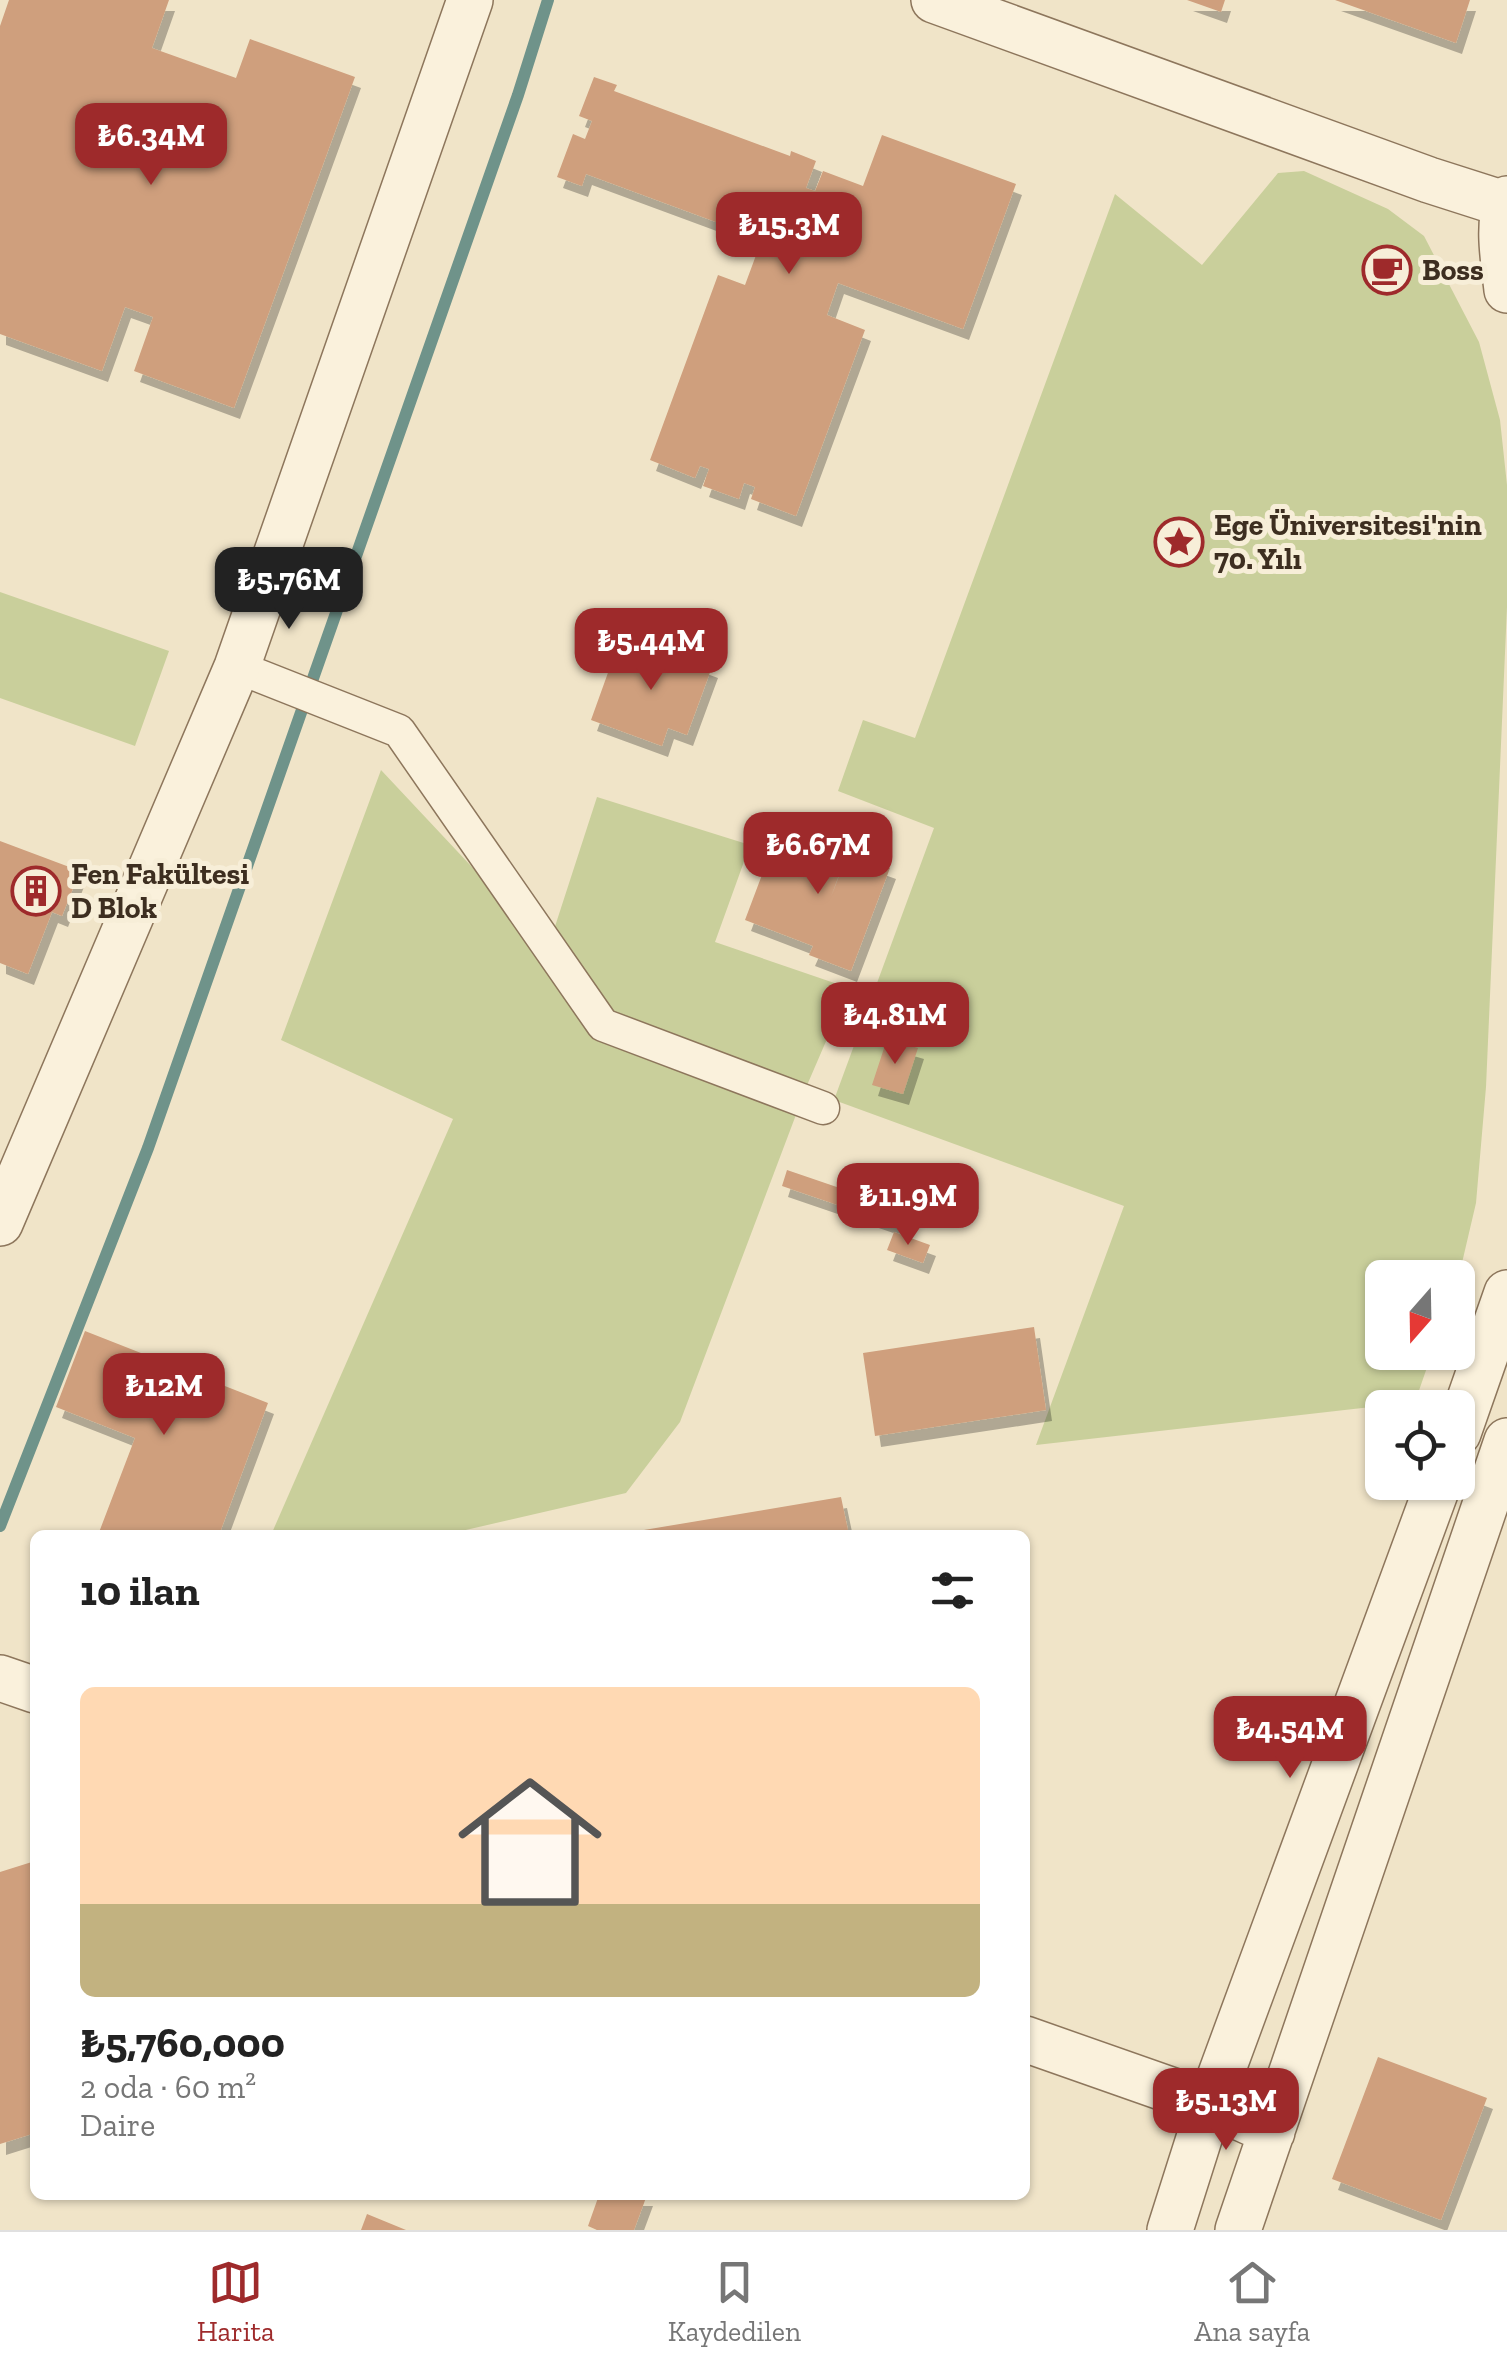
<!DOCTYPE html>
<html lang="tr">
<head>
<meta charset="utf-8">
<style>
	:root { --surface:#fff; --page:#f2f2f2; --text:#222; --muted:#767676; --line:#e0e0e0; --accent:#9e2a2b }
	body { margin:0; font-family:"Zilla Slab",serif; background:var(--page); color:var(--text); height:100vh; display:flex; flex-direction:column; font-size:38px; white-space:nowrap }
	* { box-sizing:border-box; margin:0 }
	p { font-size:32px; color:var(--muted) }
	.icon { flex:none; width:55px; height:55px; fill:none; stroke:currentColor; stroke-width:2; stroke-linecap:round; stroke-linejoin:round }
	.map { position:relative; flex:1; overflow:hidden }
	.details { position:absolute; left:30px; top:1530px; width:1000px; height:670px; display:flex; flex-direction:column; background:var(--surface); border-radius:15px; box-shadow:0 2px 8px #0004 }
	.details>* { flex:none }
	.needle { width:65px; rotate:200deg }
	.fabs { position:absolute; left:1365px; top:1260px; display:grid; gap:20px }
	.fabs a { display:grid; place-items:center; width:110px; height:110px; border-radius:15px; background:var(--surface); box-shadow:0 2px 8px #0004; font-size:50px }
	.price { position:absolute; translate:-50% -85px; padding:0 22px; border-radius:20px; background:var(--accent); color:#fff; font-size:32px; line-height:65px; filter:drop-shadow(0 2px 5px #0008) }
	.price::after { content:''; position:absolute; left:50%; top:60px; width:30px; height:22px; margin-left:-15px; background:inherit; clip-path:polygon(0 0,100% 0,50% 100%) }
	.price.selected { background:#222; color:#fff }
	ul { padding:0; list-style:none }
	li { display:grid; align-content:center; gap:20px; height:530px; padding:0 50px }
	li span { display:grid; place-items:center; height:310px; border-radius:15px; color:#555 }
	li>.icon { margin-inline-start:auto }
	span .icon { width:180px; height:180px; fill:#fffc; stroke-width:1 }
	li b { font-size:42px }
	h2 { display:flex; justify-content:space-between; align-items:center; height:120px; padding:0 50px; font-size:42px }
	.tabs { display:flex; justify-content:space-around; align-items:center; height:140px; border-top:2px solid var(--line); background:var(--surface); font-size:28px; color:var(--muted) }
	.tabs a { display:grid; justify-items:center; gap:5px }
	.tabs .selected { color:var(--accent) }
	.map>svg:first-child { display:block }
</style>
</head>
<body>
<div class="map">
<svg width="1507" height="2230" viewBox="0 0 1507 2230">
	<defs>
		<filter id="shadow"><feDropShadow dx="6" dy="11" stdDeviation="0" flood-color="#0004"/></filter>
	</defs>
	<rect width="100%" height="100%" fill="#f0e4c8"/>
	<path fill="#c9cf9b" d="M 1304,171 L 1388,209 L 1424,236 L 1479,342 L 1500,420 L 1507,485 L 1507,607 L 1486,1087 L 1476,1203 L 1458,1280 L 1382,1278 L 1382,1352 L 1432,1353 L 1415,1402 L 1036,1445 L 1124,1206 L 834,1100 L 934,828 L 838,791 L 863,720 L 915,738 L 1115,194 L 1202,265 L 1278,173 Z
		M 0,592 L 169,651 L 135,746 L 0,698 Z
		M 381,770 L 548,948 L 597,797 L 750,845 L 715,942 L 849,988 L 808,1083 L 680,1422 L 626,1493 L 444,1535 L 271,1535 L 453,1119 L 281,1040 Z"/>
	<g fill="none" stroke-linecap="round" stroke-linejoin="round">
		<path stroke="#6f938a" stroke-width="12" d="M 0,1526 L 148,1148 L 518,95 L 548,0"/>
	</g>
	<path fill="#cf9f7d" filter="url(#shadow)" d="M 9,0 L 169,0 L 152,48 L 236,78 L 250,39 L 355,77 L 234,408 L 134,371 L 153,317 L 125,307 L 102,371 L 0,334 L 0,26 Z
		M 1187,0 L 1225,0 L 1221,12 Z
		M 1335,0 L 1470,0 L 1456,43 Z
		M 594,77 L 617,85 L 614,91 L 790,156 L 791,151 L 816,161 L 806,188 L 815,191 L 823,171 L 863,186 L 882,135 L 1016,184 L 963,329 L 838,283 L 827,315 L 865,330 L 796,516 L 751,499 L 755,487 L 744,483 L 739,499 L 703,486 L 709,469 L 700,466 L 695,478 L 650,460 L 718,275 L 745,285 L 762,239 L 586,174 L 582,186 L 557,177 L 573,134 L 585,139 L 592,121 L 579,116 Z
		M 636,639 L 712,667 L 687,735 L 668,728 L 662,746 L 591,720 L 614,656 L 628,661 Z
		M 780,827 L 847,852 L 831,897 L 848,853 L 890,868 L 851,971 L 809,955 L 813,946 L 745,920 Z
		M 0,841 L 80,871 L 62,916 L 52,912 L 28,974 L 0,963 Z
		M 887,1039 L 918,1048 L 903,1094 L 872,1085 Z
		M 787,1170 L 907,1211 L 902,1227 L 782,1186 Z
		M 894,1232 L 930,1245 L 923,1263 L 887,1250 Z
		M 1034,1327 L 1046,1410 L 875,1436 L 863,1353 Z
		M 85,1331 L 268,1403 L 219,1535 L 98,1535 L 135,1438 L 56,1407 Z
		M 841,1497 L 849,1535 L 626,1535 L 626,1533 Z
		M 35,1861 L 35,2133 L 0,2144 L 0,1872 Z
		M 1378,2057 L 1487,2098 L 1441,2220 L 1332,2179 Z
		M 599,2195 L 647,2195 L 634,2230 L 597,2230 L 588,2226 Z
		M 367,2214 L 406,2230 L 361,2230 Z"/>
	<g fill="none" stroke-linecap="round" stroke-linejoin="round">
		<g stroke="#8d765c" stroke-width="35">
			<path id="pedestrian" d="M 237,667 L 399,731 L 603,1025 L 823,1108"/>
		</g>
		<g stroke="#8d765c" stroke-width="48">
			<path id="minor" d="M 934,0 L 1429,180 L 1504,204
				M 1507,199 C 1497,226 1504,262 1507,290
				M 0,1223 L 237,667 L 470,0
				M 1458,1433 L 1507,1293
				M 0,1678 L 35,1690
				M 1025,2039 L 1210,2104 L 1272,2132
				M 1170,2230 L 1210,2104 L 1439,1482
				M 1238,2230 L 1507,1441"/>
		</g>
		<use href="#pedestrian" stroke="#faf1dc" stroke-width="32"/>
		<use href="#minor" stroke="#faf1dc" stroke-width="45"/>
	</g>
	<defs>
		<g id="cafe-ring" transform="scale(2.5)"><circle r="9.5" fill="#f7eed8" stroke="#9e2a2b" stroke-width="1.5"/><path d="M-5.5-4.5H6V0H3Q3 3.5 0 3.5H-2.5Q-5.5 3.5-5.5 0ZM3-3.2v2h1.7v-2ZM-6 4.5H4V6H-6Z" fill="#9e2a2b"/></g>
		<g id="sight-ring" transform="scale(2.5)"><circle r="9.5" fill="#f7eed8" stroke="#9e2a2b" stroke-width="1.5"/><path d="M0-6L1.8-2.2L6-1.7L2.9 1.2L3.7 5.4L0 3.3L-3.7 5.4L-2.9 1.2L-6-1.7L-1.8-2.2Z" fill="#9e2a2b"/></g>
		<g id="building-ring" transform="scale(2.5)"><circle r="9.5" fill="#f7eed8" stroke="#9e2a2b" stroke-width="1.5"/><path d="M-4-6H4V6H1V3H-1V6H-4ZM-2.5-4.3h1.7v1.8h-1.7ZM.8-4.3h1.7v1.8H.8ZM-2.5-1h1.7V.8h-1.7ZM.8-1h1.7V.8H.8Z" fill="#9e2a2b"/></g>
	</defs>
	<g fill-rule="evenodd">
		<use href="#cafe-ring" x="1387" y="270"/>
		<use href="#sight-ring" x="1179" y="542"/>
		<use href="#building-ring" x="36" y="891"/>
	</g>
	<g text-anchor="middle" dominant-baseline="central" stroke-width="10" stroke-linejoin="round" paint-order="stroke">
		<g font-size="30" font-weight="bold" fill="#3d2e20" stroke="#f7eed8" text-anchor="start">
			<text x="1422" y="270">Boss</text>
			<text x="1214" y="525">Ege Üniversitesi'nin<tspan x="1214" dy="34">70. Yılı</tspan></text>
			<text x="71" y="874">Fen Fakültesi<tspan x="71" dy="34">D Blok</tspan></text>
		</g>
	</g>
</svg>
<div class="fabs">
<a><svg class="needle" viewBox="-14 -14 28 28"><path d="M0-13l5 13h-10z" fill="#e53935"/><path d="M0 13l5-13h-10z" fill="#767676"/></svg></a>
<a><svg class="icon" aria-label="locate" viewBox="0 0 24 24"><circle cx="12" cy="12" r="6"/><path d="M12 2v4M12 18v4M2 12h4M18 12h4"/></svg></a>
</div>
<b class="price" style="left:151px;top:188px">₺6.34M</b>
<b class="price" style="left:789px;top:277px">₺15.3M</b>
<b class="price selected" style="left:289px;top:632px">₺5.76M</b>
<b class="price" style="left:651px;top:693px">₺5.44M</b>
<b class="price" style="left:818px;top:897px">₺6.67M</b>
<b class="price" style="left:895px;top:1067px">₺4.81M</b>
<b class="price" style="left:908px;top:1248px">₺11.9M</b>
<b class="price" style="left:164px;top:1438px">₺12M</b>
<b class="price" style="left:1290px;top:1781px">₺4.54M</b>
<b class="price" style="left:1226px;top:2153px">₺5.13M</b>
<section class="details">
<h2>10 ilan<svg class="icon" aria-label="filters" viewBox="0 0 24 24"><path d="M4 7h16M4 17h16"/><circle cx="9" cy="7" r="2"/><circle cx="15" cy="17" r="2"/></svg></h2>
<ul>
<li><span style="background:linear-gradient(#ffd9b3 70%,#c2b280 0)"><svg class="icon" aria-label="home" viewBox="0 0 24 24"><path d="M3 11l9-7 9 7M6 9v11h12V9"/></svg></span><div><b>₺5,760,000</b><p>2 oda · 60 m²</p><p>Daire</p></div></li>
</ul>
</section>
</div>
<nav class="tabs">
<a class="selected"><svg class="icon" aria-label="map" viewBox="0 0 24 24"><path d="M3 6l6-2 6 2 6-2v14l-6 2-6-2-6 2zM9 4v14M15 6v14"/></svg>Harita</a>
<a><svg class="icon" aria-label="saved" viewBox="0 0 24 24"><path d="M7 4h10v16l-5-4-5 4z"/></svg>Kaydedilen</a>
<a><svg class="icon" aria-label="home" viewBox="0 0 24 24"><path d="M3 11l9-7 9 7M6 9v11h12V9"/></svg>Ana sayfa</a>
</nav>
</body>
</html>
